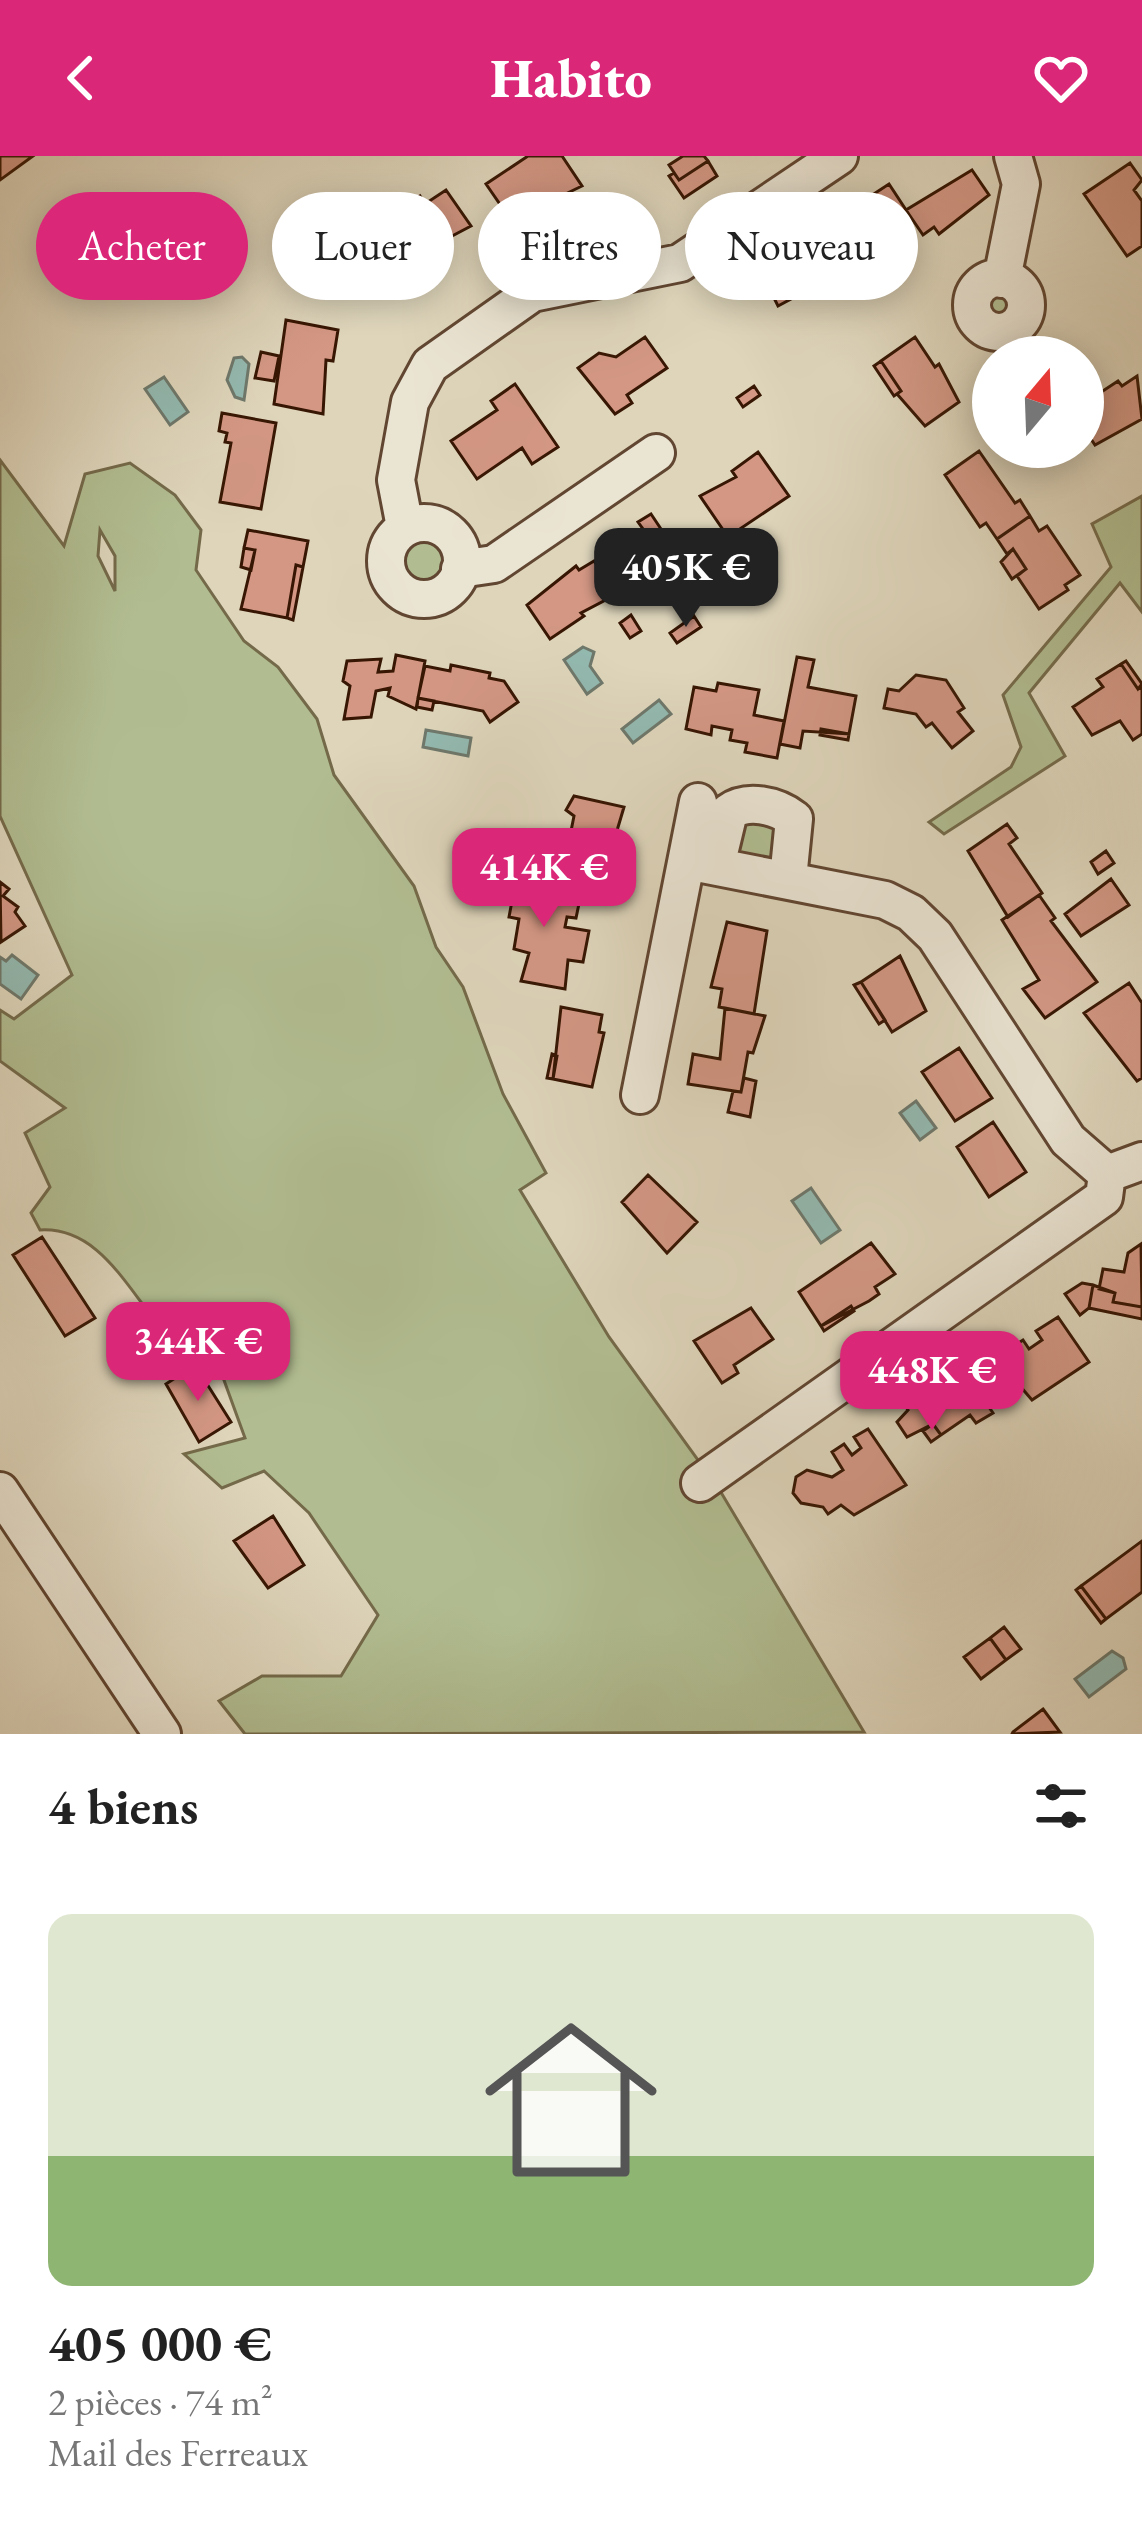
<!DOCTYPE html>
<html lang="fr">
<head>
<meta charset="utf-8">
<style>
	:root { --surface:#fff; --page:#f6f6f6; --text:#222; --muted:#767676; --accent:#db2777 }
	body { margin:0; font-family:"EB Garamond",serif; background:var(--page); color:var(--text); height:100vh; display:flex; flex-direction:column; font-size:45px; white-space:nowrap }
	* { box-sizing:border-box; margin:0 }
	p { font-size:39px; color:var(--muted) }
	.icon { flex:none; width:66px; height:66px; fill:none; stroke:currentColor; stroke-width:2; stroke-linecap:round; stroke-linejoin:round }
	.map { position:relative; height:1578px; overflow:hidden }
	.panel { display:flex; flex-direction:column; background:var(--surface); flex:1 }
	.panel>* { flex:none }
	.hud { position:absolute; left:36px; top:36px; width:1071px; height:108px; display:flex; gap:24px }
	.needle { width:78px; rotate:19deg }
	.tools { position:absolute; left:972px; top:180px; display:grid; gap:24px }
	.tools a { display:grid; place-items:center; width:132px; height:132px; border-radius:50%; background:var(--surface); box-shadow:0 6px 30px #0003; font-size:60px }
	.price { position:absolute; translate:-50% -102px; padding:0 27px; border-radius:24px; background:var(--accent); color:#fff; font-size:39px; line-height:78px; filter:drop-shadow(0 3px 6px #0008) }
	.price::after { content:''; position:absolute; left:50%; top:72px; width:36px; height:27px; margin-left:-18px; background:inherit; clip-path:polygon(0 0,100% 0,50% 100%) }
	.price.active { background:#222; color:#fff }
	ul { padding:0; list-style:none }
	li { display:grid; align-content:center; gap:24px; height:636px; padding:0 48px }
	li span { display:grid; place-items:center; height:372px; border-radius:24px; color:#555 }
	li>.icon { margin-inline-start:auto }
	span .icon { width:216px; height:216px; fill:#fffc; stroke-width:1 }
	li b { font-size:51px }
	h2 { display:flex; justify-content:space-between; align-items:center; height:144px; padding:0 48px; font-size:51px }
	.tag { padding:0 42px; border-radius:54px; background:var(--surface); box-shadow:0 6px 30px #0003; font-size:42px; line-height:108px }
	.tag.active { background:var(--accent); color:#fff }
	header { display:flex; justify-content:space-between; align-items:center; height:156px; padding:0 48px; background:var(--accent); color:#fff; font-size:54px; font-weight:800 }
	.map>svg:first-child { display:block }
</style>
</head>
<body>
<header><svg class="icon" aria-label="back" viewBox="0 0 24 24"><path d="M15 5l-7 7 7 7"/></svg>Habito<svg class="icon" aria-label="heart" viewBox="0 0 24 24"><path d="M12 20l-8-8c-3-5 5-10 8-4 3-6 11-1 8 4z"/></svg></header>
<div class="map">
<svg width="1142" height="1578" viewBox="0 0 1142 1578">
	<rect width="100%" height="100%" fill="#ded5bb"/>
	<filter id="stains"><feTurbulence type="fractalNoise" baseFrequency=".00167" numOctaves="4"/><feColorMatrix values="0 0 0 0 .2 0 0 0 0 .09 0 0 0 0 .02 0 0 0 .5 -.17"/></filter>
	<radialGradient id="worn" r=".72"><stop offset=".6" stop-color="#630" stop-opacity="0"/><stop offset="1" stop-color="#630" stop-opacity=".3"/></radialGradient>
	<path fill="#b1bd91" stroke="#746a4a" stroke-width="3" fill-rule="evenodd" d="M981 149a18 18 0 1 1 36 0a18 18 0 1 1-36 0Z
		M 0,304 L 64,390 L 85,318 L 130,307 L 175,339 L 201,374 L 196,414 L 244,485 L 278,511 L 317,563 L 334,619 L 414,730 L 436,791 L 463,831 L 503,938 L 546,1017 L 520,1034 L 609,1181 L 719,1333 L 864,1576 L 245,1578 L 219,1545 L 262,1520 L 341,1520 L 378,1459 L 309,1357 L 264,1315 L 222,1332 L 184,1298 L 245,1282 L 217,1205 C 206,1201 190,1198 181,1191 C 135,1155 109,1070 40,1074 L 31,1057 L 50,1031 L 25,977 L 65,952 L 0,905 L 0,854 L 14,863 L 72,819 L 0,660 ZM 100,374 L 115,400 L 115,435 L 98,400 Z
		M 1142,340 L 1142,456 L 1120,427 L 1029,537 L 1065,600 L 944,678 L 929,666 L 1011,611 L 1021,591 L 1003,539 L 1111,411 L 1092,368 Z
		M398 405a26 26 0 1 1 52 0a26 26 0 1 1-52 0Z
		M 778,663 L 772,706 L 737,698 L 737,666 Z"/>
	<path fill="#93b9b0" stroke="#6e786b" stroke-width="3" d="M 234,202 L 242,201 L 249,208 L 244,244 L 235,241 L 227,224 Z
		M 164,221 L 188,256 L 170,269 L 145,233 Z
		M 583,491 L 594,496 L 590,510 L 602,527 L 587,538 L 564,504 Z
		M 659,544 L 671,558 L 633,587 L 622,573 Z
		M 426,574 L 471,582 L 468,600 L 423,591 Z
		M 484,681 L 529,689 L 525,709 L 480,701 Z
		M 12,799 L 38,819 L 21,843 L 0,828 L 0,801 L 6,805 Z
		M 916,945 L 936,972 L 920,984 L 900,957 Z
		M 811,1032 L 840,1074 L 821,1087 L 792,1045 Z
		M 1112,1495 L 1123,1502 L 1126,1513 L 1089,1541 L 1075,1523 Z"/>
	<path fill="#d39784" stroke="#371603" stroke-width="3" d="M 0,0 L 33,0 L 0,24 Z
		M 562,0 L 582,30 L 551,45 L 556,52 L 517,73 L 486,28 L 528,0 Z
		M 683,0 L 704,0 L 708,5 L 679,24 L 669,9 Z
		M 708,5 L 717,20 L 684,42 L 669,20 L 674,17 L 679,24 Z
		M 1130,7 L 1142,24 L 1134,34 L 1142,45 L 1142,90 L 1127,100 L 1084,38 Z
		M 972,14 L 989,39 L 939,78 L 934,71 L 923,79 L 906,54 Z
		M 889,28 L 912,63 L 854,101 L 831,66 Z
		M 446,34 L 471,70 L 418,98 L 421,103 L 398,118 L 371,78 L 420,40 L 425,48 Z
		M 808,73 L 837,116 L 824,125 L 819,117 L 802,129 L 802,137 L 778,150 L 757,108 Z
		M 286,164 L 338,174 L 333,205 L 326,204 L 323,258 L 274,248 Z
		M 645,181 L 667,212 L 627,239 L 632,247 L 615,258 L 578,212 L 599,197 L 616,201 Z
		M 915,181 L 935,211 L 939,208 L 959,246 L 925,270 L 897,238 L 901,235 L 881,205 Z
		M 261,196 L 279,200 L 274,225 L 255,222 Z
		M 881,205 L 901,235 L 894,240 L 874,210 Z
		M 1137,220 L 1142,263 L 1095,289 L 1083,271 L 1083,248 L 1118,225 L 1122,230 Z
		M 515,228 L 558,291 L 532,308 L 522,292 L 477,323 L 451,285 L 497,254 L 491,245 Z
		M 754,230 L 760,239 L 743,251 L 737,242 Z
		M 222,257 L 276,267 L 261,353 L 220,346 L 231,287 L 225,286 L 227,277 L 219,275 Z
		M 979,295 L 1015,347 L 1020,344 L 1030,360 L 997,383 L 986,367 L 980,371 L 945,319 Z
		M 758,296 L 789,340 L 728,381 L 700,340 L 736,321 L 732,315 Z
		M 651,358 L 679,400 L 619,441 L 597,409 L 643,373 L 638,366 Z
		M 1030,360 L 1039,375 L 1047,370 L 1080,419 L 1065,429 L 1068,434 L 1039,453 L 1017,420 L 1026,413 L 1013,393 L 1007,398 L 997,383 Z
		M 248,374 L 308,385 L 303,411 L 296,409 L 287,462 L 241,453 L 255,394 L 244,392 Z
		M 244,392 L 255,394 L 251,414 L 241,411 Z
		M 1013,393 L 1026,413 L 1012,423 L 1001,406 Z
		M 594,405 L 617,438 L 581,457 L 584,460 L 550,483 L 527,449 L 576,410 L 579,414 Z
		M 296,409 L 303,411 L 293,464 L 287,462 Z
		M 631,459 L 641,475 L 630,482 L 620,467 Z
		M 694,460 L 701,471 L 677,487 L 670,477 Z
		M 396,499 L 425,505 L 416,553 L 388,540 L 390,532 L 376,535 L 371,561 L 344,563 L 350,530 L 343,525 L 347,505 L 381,503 L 378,516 L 393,515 Z
		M 797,501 L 814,504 L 808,531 L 856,540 L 849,578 L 803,575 L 800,592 L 780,588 Z
		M 1126,505 L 1142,528 L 1138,533 L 1121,508 Z
		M 1121,508 L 1138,533 L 1142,530 L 1142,578 L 1133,584 L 1120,565 L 1092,579 L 1073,551 L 1103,531 L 1097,523 Z
		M 451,509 L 490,517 L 489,522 L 504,525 L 518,546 L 490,566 L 483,555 L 418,542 L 425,510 L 450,515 Z
		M 916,519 L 946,524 L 964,552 L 958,556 L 973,575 L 952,592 L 932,567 L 926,571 L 916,558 L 884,552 L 888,533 L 899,535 Z
		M 718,527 L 759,534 L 754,559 L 784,565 L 777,602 L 745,596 L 747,587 L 730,584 L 732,574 L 712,570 L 711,579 L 686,573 L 694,531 L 716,535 Z
		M 418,542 L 434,545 L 432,554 L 417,551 Z
		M 821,573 L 849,578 L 848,584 L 820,579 Z
		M 574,640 L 624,651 L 608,705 L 588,701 L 581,738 L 545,731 L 552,692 L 567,695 L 574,660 L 566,654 Z
		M 1007,668 L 1017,682 L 1009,688 L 1042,737 L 1008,761 L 968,695 Z
		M 1106,695 L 1114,707 L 1098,718 L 1091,706 Z
		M 484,720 L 495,722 L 492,738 L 481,736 Z
		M 495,722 L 581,738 L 576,762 L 567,761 L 565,771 L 589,775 L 583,806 L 568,804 L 565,833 L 521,825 L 529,797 L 514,793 L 519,763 L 509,761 L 512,745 L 491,741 Z
		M 1111,723 L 1129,749 L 1081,780 L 1065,758 Z
		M 0,726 L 9,733 L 3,740 L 18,751 L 15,756 L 25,770 L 1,786 Z
		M 1039,739 L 1055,762 L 1051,765 L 1097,826 L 1045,862 L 1023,833 L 1039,824 L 1002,764 Z
		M 727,766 L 767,775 L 754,858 L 719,851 L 722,833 L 711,831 Z
		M 900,800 L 926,855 L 892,876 L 861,826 Z
		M 861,826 L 885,864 L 879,868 L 854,829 Z
		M 1129,827 L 1142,847 L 1142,922 L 1137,925 L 1084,857 Z
		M 561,851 L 602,859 L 599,876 L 604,877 L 592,931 L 553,923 Z
		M 725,852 L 765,860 L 753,897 L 748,896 L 741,936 L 688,928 L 693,898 L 720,903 Z
		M 959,892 L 992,942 L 955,965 L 922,916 Z
		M 552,898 L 557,900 L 553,923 L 547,922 Z
		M 744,922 L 756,925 L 750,961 L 728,956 L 733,935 L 741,936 Z
		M 993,966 L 1026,1016 L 989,1041 L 957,991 Z
		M 648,1019 L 697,1066 L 667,1097 L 622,1046 Z
		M 42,1081 L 95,1162 L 65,1180 L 13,1099 Z
		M 871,1087 L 895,1118 L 875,1131 L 879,1138 L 869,1145 L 821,1170 L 799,1136 Z
		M 1141,1088 L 1142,1151 L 1113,1146 L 1115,1137 L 1099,1133 L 1103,1113 L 1124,1116 L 1128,1097 Z
		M 1082,1127 L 1093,1129 L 1089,1152 L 1080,1159 L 1065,1138 Z
		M 1093,1129 L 1115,1137 L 1113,1146 L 1142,1151 L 1142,1163 L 1089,1152 Z
		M 851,1150 L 854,1155 L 824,1175 L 821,1170 Z
		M 751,1152 L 773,1183 L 734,1209 L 738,1217 L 722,1227 L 694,1185 Z
		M 1058,1161 L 1089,1206 L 1032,1244 L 996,1202 L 1023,1184 L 1029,1193 L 1042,1184 L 1036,1175 Z
		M 952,1197 L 993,1257 L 976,1267 L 970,1259 L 941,1279 L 933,1268 L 907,1281 L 897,1266 L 908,1254 L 899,1241 L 931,1220 L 945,1240 L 957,1232 L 939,1205 Z
		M 195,1209 L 231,1266 L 199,1286 L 166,1228 Z
		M 1012,1215 L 1022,1229 L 1013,1236 L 1003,1220 Z
		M 933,1268 L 941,1279 L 931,1286 L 923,1275 Z
		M 868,1273 L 906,1329 L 854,1359 L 841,1349 L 828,1358 L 823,1351 L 801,1347 L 793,1337 L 796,1321 L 807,1314 L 832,1321 L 843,1314 L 832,1296 L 844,1288 L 852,1299 L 861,1292 L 854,1281 Z
		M 273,1360 L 304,1409 L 268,1432 L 234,1385 Z
		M 1142,1385 L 1142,1436 L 1106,1463 L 1081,1430 Z
		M 1081,1430 L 1106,1463 L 1101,1467 L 1076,1434 Z
		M 1004,1471 L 1021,1493 L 1006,1504 L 990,1482 Z
		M 990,1482 L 1006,1504 L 981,1523 L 964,1501 Z
		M 1043,1553 L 1060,1576 L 1012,1578 L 1013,1576 Z"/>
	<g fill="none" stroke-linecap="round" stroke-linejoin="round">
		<g stroke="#614631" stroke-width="42">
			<path id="minor" d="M972 149a27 27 0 1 1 54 0a27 27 0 1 1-54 0Z
				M 1002,123 L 1021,28 L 1013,0
				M386 405a38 38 0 1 1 76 0a38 38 0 1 1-76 0Z
				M 405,371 L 396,324 L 410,246 L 430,209 L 532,137 L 680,107 L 839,0
				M 460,413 L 494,408 L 656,297
				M 687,705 L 885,744 L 911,757 L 935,780 L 1068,984 L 1107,1018 L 1142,1005
				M 716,710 L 729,656 C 747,643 776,649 794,663 L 788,723
				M 640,939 L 698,646
				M 700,1327 L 1104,1041 L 1107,1018
				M 0,1335 L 162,1578"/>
		</g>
		<use href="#minor" stroke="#eae4d3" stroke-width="36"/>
	</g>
	<rect width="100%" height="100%" filter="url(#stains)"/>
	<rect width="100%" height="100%" fill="url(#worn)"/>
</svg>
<div class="tools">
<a><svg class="needle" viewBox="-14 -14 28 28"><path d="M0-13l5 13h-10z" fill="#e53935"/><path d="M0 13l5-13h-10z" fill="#767676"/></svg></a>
</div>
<b class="price active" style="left:686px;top:474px">405K €</b>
<b class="price" style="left:544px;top:774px">414K €</b>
<b class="price" style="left:198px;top:1248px">344K €</b>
<b class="price" style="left:932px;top:1277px">448K €</b>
<div class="hud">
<a class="tag active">Acheter</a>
<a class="tag">Louer</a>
<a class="tag">Filtres</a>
<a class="tag">Nouveau</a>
</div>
</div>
<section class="panel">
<h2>4 biens<svg class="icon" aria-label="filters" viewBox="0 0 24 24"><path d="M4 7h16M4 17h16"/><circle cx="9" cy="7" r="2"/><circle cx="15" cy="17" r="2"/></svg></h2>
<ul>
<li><span style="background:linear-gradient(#dfe7d0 65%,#8fb573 0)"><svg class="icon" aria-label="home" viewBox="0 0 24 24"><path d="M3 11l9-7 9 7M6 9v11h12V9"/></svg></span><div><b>405 000 €</b><p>2 pièces · 74 m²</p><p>Mail des Ferreaux</p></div></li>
</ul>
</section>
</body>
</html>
